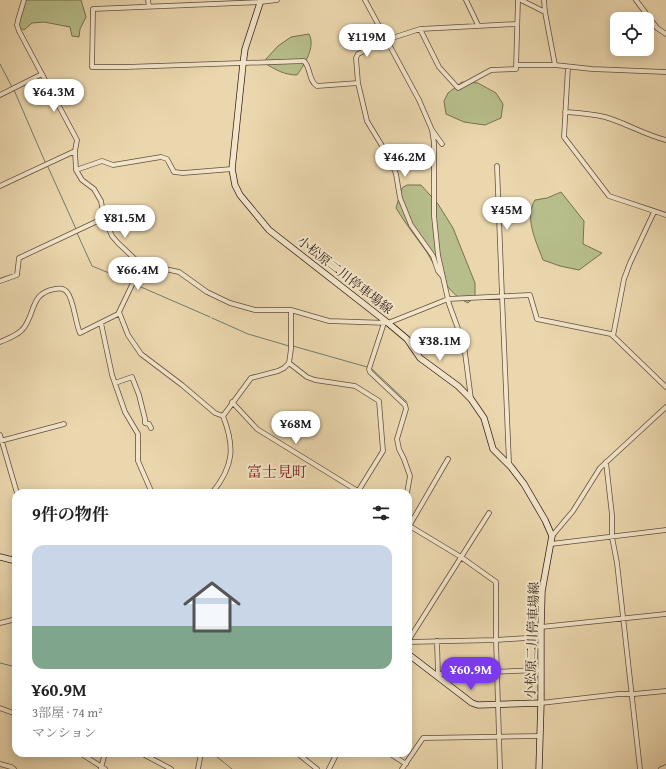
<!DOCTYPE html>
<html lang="ja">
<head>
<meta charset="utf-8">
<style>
	:root { --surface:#fff; --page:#f2f2f2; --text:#222; --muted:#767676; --accent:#7c3aed }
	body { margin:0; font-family:"Gentium Book Plus","Noto Serif JP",serif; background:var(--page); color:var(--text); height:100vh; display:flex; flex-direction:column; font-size:15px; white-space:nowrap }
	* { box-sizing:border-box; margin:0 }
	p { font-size:13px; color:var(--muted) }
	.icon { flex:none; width:22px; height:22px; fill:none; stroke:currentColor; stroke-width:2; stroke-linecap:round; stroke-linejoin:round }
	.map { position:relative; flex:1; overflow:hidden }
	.drawer { position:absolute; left:12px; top:489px; width:400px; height:268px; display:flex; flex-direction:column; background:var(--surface); border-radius:12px; box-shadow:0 2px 10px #0003 }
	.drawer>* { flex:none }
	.fabs { position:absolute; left:610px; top:12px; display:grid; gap:8px }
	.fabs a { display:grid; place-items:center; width:44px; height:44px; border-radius:8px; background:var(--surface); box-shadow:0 2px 10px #0003; font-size:20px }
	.price { position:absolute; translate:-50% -34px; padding:0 9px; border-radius:14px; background:#fff; color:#222; font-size:13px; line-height:26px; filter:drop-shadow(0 1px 2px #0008) }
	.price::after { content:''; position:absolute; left:50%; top:24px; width:12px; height:9px; margin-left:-6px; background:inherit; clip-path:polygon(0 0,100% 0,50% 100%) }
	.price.active { background:var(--accent); color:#fff }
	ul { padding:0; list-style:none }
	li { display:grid; align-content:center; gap:8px; height:212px; padding:0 20px }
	li span { display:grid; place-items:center; height:124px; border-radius:12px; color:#555 }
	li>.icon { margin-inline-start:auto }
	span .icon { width:72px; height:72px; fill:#fffc; stroke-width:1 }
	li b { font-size:17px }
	h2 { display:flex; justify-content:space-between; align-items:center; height:48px; padding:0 20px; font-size:17px }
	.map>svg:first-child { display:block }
</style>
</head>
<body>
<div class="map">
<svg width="666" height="769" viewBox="0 0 666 769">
	<rect width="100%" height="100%" fill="#ebd7ae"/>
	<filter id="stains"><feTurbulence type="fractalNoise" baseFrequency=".005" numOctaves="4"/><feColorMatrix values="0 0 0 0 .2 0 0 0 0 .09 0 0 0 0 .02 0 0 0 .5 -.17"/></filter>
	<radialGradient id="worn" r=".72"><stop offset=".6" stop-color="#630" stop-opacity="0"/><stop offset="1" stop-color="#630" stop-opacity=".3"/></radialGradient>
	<path fill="#b7be8b" stroke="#767052" d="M 25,0 L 81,0 L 86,17 L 80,29 L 79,37 L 72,36 L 70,27 L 44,22 L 32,23 L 24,30 L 20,28 L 19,24 Z
		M 309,34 C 316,47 304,65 297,75 C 285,75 276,70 266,64 L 266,59 L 278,46 L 291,37 Z
		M 462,82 L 478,83 L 496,93 L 503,104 L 501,118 L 485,125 L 464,122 L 446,114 L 444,101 L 448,93 Z
		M 407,185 L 421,185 L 438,204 L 453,228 L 475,283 L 475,296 L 468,303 C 446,293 438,270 426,251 C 416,237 405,223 396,208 L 402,188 Z
		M 561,192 L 584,221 L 583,244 L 602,253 L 579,270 L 560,266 L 543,260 C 536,241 524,218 535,200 L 547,198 Z"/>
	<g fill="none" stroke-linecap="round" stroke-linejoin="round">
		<path stroke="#717d6d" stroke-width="1" d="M 0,64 L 12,87
			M 14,90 L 46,164
			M 48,167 L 76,229
			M 77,233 L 92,266 L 131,282
			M 134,284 L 210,317
			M 212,318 L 248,334 L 289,346
			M 293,346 L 367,367
			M 372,369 L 407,402
			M 0,663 L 16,667
			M 212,753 L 232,769"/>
		<g stroke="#634e3e" stroke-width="5.5">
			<path id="street" d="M 24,0 L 18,20 L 17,25 L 19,31 L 77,140 L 75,151 L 76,170 L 82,180 L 94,189 L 101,201 L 104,218 L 112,236 L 118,243 L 137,261 L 142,264 L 179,272 L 207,292 L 230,303 L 255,310 L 291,310 L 329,321 L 388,323 L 448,299 L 530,295 L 537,319 L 611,334 L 666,387
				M 148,0 L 149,7
				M 277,0 L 260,2 L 93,9 L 92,67 L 126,67 L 304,61 C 311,68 308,80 317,86 L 358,83
				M 365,0 L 419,100 L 432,130 L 442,144
				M 466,0 L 478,25
				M 521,0 L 545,12
				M 544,0 L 545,12 L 555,65
				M 636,0 L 657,28 L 666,34
				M 420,29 L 439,67 L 458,88 L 491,70 L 516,69 L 518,0
				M 517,65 L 555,65 L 592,69 L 666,72
				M 568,67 L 564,137 L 609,196 L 666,215
				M 0,95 L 42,74
				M 565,112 C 578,113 592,114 605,117 C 626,123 645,135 666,140
				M 432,130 L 434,143 L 434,216 L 438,255 L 449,304 L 464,345 L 471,399
				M 497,166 L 502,296 L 509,463 L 511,467
				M 76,170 L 102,161 L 113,165 L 161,157 L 167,159 L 174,172 L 183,173 L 232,169
				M 0,186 L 75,151
				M 142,264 L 119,312 L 128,335 L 141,354 L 182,385 L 215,413 L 223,416
				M 443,277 L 438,271 L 433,256 L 411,225 L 400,198 L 396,174 L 390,159 L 367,121 L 358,83 L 356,58 L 358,54 L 386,40 L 420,29 L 517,24
				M 0,281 L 17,275 L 19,258 L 104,218
				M 101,323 L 112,375 L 125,412 L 138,434 L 138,461 L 152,493
				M 384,323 L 369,369 L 370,372 L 405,405 L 406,409 L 397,439 L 399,449 L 404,459 L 410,476 L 407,493
				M 613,336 L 624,279 L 630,263 L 654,212
				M 0,342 C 7,339 16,336 22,330 C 36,315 29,293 55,289 C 59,288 64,288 67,292 C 74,300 75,322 80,333 L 118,314
				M 289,363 L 307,377 L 315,380 L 355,386 L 379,401 L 383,451 L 357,493
				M 115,383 L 132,377 L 139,395 L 145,419 L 145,423 L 149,424 L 151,428
				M 232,402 L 257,429 L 361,493
				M 223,416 L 251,378 L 278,371 L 284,368 L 289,363 L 291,349 L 291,310
				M 0,435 L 17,493
				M 0,441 L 64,424
				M 606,462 L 612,515 L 612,537 L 617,563 L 640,769
				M 212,493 C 234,466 235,447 223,416
				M 408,525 L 461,557 L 496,582 L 496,640 L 500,769
				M 408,528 L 448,459
				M 552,536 L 573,511 L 600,468 L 666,407
				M 551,544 L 666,530
				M 0,623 L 16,619
				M 541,627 L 666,614
				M 408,641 L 489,513
				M 437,641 L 438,675
				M 408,642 L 496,640 L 541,637
				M 438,674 L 541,670
				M 541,703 L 619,694 L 634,694 L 666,691
				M 0,708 L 16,714
				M 80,753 L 105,769
				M 141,753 L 171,769
				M 297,753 L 317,769
				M 389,753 L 406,764
				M 0,764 L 11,767 L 14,769
				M 101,768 L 105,753
				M 198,769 L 201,753
				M 329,769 L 337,753
				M 402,769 L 423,738 L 540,736
				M 661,769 L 666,767"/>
		</g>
		<g stroke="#362118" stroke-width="7">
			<path id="secondary" d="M 261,0 L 245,49 L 243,64 L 232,169 L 235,185 L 240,195 L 269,230 L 388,323 L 407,339 L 420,358 L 458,386 L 471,399 L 484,418 L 493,449 L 511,467 L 524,484 L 545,520 L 552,536 L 542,591 L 541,627 L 541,703 L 539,769
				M 0,557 L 16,561
				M 408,654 L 472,703 L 478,705 L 541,703"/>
		</g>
		<use href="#street" stroke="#f2e5ca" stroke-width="4"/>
		<use href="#secondary" stroke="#f2e5ca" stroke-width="5.5"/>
	</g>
	<g text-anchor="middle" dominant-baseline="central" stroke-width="4" stroke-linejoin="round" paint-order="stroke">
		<g font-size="13" fill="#362118" stroke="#f2e5ca">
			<text transform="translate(345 275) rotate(38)">小松原二川停車場線</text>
			<text transform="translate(532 640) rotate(-88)">小松原二川停車場線</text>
		</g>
		<g font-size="15" fill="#7a1f14" stroke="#f2e5ca">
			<text x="277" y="471">富士見町</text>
		</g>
	</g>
	<rect width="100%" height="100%" filter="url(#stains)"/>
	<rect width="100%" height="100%" fill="url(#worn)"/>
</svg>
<div class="fabs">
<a><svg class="icon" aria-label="locate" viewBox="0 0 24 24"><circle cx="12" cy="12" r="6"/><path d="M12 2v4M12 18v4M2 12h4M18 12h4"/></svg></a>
</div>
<b class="price" style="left:367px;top:58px">¥119M</b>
<b class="price" style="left:54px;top:113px">¥64.3M</b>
<b class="price" style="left:405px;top:178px">¥46.2M</b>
<b class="price" style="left:507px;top:231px">¥45M</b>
<b class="price" style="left:125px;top:239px">¥81.5M</b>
<b class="price" style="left:138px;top:291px">¥66.4M</b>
<b class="price" style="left:440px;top:362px">¥38.1M</b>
<b class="price" style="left:296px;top:445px">¥68M</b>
<b class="price active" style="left:471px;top:691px">¥60.9M</b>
<section class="drawer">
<h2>9件の物件<svg class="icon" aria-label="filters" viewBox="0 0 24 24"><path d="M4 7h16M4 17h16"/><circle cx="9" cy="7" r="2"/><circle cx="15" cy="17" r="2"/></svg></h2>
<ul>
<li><span style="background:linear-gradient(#c9d6e8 65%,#7fa58c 0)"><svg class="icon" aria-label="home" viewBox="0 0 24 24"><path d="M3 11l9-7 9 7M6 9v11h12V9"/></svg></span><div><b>¥60.9M</b><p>3部屋 · 74 m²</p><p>マンション</p></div></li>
</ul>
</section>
</div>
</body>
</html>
